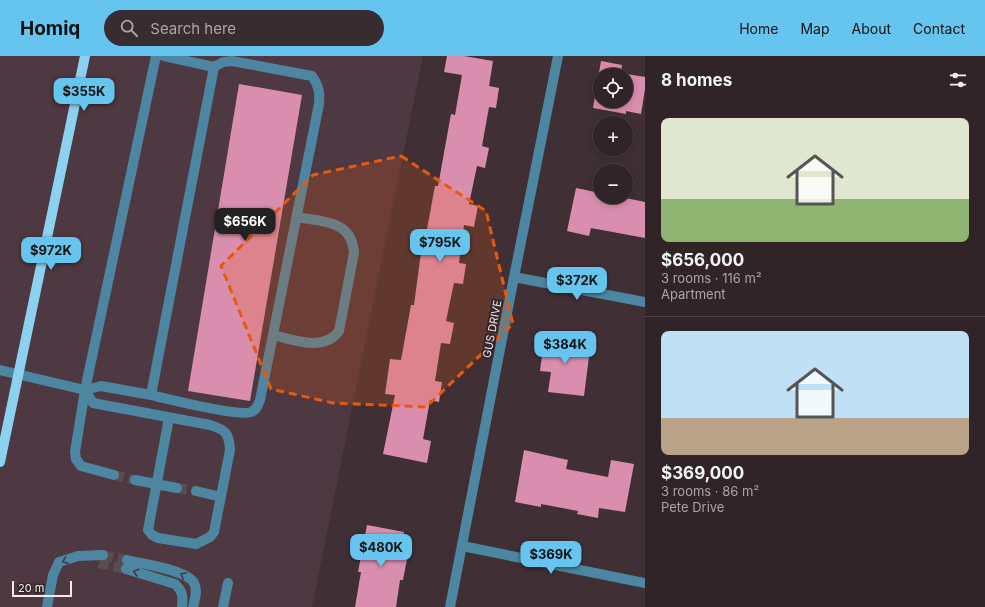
<!DOCTYPE html>
<html lang="en">
<head>
<meta charset="utf-8">
<style>
	:root { --surface:#302428; --page:#382c30; --text:#f1f3f6; --muted:#a8a4a8; --line:#4b4145; --accent:#65c5ef }
	body { margin:0; font-family:Inter,sans-serif; background:var(--page); color:var(--text); height:100vh; display:flex; flex-direction:column; font-size:15px; white-space:nowrap }
	* { box-sizing:border-box; margin:0 }
	p { font-size:13px; color:var(--muted) }
	.icon { flex:none; width:22px; height:22px; fill:none; stroke:currentColor; stroke-width:2; stroke-linecap:round; stroke-linejoin:round }
	.map { position:relative; flex:1; overflow:hidden }
	.details { display:flex; flex-direction:column; background:var(--surface); width:340px }
	.details>* { flex:none }
	.fabs { position:absolute; left:593px; top:12px; display:grid; gap:8px }
	.fabs a { display:grid; place-items:center; width:40px; height:40px; border-radius:50%; background:var(--surface); box-shadow:0 2px 10px #0003,0 0 0 1px var(--line); font-size:20px }
	.scale { position:absolute; left:12px; bottom:10px; width:60px; box-sizing:border-box; padding-left:4px; border:2px solid #f5eaee; border-top:0; font-size:11px; line-height:14px; white-space:nowrap; color:#f5eaee; -webkit-text-stroke:3px #35262c; paint-order:stroke }
	.price { position:absolute; translate:-50% -34px; padding:0 9px; border-radius:8px; background:var(--accent); color:#111; font-size:13px; line-height:26px; filter:drop-shadow(0 1px 2px #0008) }
	.price::after { content:''; position:absolute; left:50%; top:24px; width:12px; height:9px; margin-left:-6px; background:inherit; clip-path:polygon(0 0,100% 0,50% 100%) }
	.price.on { background:#222; color:#fff }
	ul { padding:0; list-style:none }
	li { display:grid; align-content:center; gap:8px; height:212px; padding:0 16px }
	li+li { border-top:1px solid var(--line) }
	li span { display:grid; place-items:center; height:124px; border-radius:8px; color:#555 }
	li>.icon { margin-inline-start:auto }
	span .icon { width:72px; height:72px; fill:#fffc; stroke-width:1 }
	li b { font-size:17px }
	h2 { display:flex; justify-content:space-between; align-items:center; height:48px; padding:0 16px; font-size:17px }
	header { display:flex; align-items:center; gap:24px; box-sizing:border-box; height:56px; padding:0 20px; background:var(--accent); color:#111 }
	header strong { font-size:19px }
	nav { display:flex; gap:22px; margin-inline-start:auto; font-size:14px }
	.search { width:280px; height:36px; background:var(--page); display:flex; align-items:center; gap:10px; box-sizing:border-box; padding:0 14px; border-radius:22px; color:var(--muted); font-size:15px }
	main { display:flex; flex:1; min-height:0 }
	.map>svg:first-child { display:block }
</style>
</head>
<body>
<header>
<strong>Homiq</strong>
<div class="search"><svg class="icon" aria-label="search" viewBox="0 0 24 24"><circle cx="10" cy="10" r="6"/><path d="M15 15l6 6"/></svg>Search here</div>
<nav><a>Home</a><a>Map</a><a>About</a><a>Contact</a></nav>
</header>
<main>
<div class="map">
<svg width="645" height="551" viewBox="0 0 645 551">
	<rect width="100%" height="100%" fill="#403036"/>
	<path fill="#4e3841" d="M 0,0 L 423,0 L 312,551 L 0,551 Z"/>
	<path fill="#da8eae" fill-rule="evenodd" d="M 447,0 L 464,0 L 493,5 L 489,30 L 499,32 L 496,52 L 489,51 L 482,90 L 489,92 L 485,112 L 477,110 L 469,148 L 478,150 L 474,171 L 464,169 L 459,207 L 466,208 L 463,228 L 454,227 L 446,265 L 454,267 L 450,288 L 441,287 L 435,325 L 442,326 L 439,346 L 430,344 L 423,383 L 431,385 L 427,407 L 383,398 L 395,339 L 385,338 L 390,303 L 401,304 L 411,249 L 414,249 L 422,189 L 424,189 L 435,130 L 438,130 L 451,58 L 455,59 L 462,19 L 444,16 Z
		M 601,5 L 622,9 L 621,17 L 645,21 L 645,33 L 641,58 L 626,55 L 626,58 L 593,52 ZM 600,19 L 626,19 L 626,45 L 600,45 Z
		M 239,28 L 302,39 L 250,345 L 188,335 Z
		M 576,132 L 600,137 L 600,141 L 621,141 L 645,146 L 645,182 L 591,172 L 589,180 L 567,175 Z
		M 545,275 L 567,278 L 566,290 L 590,293 L 584,340 L 548,336 L 551,316 L 540,315 Z
		M 524,394 L 568,404 L 566,413 L 608,421 L 611,404 L 634,408 L 625,456 L 599,452 L 598,462 L 577,458 L 578,455 L 541,448 L 541,451 L 515,446 Z
		M 367,469 L 404,476 L 399,501 L 407,503 L 403,524 L 400,524 L 396,551 L 355,551 L 361,516 L 358,516 Z"/>
	<g fill="none" stroke-linecap="round" stroke-linejoin="round">
		<path stroke="#5b4c52" stroke-width="10" stroke-dasharray="10 5" stroke-linecap="butt" d="M 114,419 L 135,424
			M 177,432 L 196,435
			M 103,499 L 127,504
			M 99,507 L 126,513"/>
		<path stroke="#4d86a1" stroke-width="10" d="M 514,221 L 645,246
			M 273,279 C 294,284 324,296 339,275 L 354,197 C 352,164 323,166 297,161
			M 0,314 L 85,334 L 156,0
			M 85,334 L 101,330 L 151,339 L 214,11 L 164,0
			M 85,334 L 93,347 L 210,369 C 226,374 229,377 230,394 L 214,476 L 210,481 L 196,488 L 158,482 L 152,479 L 148,474 L 169,362
			M 85,334 L 75,396 L 76,403 L 81,410 L 114,419
			M 151,339 C 168,343 239,361 251,356 C 257,354 258,349 260,344 L 319,48 C 320,37 319,30 312,20 L 232,5 L 223,6 L 214,11
			M 135,424 L 177,432
			M 196,435 L 221,441
			M 462,490 L 645,527
			M 127,504 C 142,508 188,514 194,527 C 198,534 195,543 193,551
			M 126,513 L 175,528 C 183,535 183,541 182,551
			M 47,551 L 53,519 L 59,506 L 78,500 L 103,499
			M 223,551 L 228,527
			M 450,551 L 514,221 L 558,0"/>
		<path stroke="#8dd1f1" stroke-width="10" d="M 0,406 L 85,0"/>
	</g>
	<defs><path id="oneway-chevron" d="M-2-3.5L2.5 0L-2 3.5" fill="none" stroke-width="1.6" stroke-linecap="round" stroke-linejoin="round"/></defs>
	<g stroke="#3b3e49">
		<use href="#oneway-chevron" transform="translate(65 505) rotate(160)"/>
		<use href="#oneway-chevron" transform="translate(136 516) rotate(-164)"/>
		<use href="#oneway-chevron" transform="translate(183 519) rotate(-153)"/>
	</g>
	<path fill="#e8590c" fill-opacity="0.2" stroke="#e8590c" stroke-width="3" stroke-dasharray="8 5" stroke-linejoin="round" d="M 401,100 L 486,155 L 513,268 L 426,351 L 333,347 L 271,333 L 221,210 L 313,119 Z"/>
	<g text-anchor="middle" dominant-baseline="central" stroke-width="4" stroke-linejoin="round" paint-order="stroke">
		<g font-size="11" fill="#f5eaee" stroke="#35262c">
			<text transform="translate(492 273) rotate(-79)">GUS DRIVE</text>
		</g>
	</g>
</svg>
<div class="fabs">
<a><svg class="icon" aria-label="locate" viewBox="0 0 24 24"><circle cx="12" cy="12" r="6"/><path d="M12 2v4M12 18v4M2 12h4M18 12h4"/></svg></a>
<a>+</a>
<a>−</a>
</div>
<div class="scale">20 m</div>
<b class="price" style="left:84px;top:56px">$355K</b>
<b class="price on" style="left:245px;top:186px">$656K</b>
<b class="price" style="left:440px;top:207px">$795K</b>
<b class="price" style="left:51px;top:215px">$972K</b>
<b class="price" style="left:577px;top:245px">$372K</b>
<b class="price" style="left:565px;top:309px">$384K</b>
<b class="price" style="left:381px;top:512px">$480K</b>
<b class="price" style="left:551px;top:519px">$369K</b>
</div>
<section class="details">
<h2>8 homes<svg class="icon" aria-label="filters" viewBox="0 0 24 24"><path d="M4 7h16M4 17h16"/><circle cx="9" cy="7" r="2"/><circle cx="15" cy="17" r="2"/></svg></h2>
<ul>
<li><span style="background:linear-gradient(#dfe7d0 65%,#8fb573 0)"><svg class="icon" aria-label="home" viewBox="0 0 24 24"><path d="M3 11l9-7 9 7M6 9v11h12V9"/></svg></span><div><b>$656,000</b><p>3 rooms · 116 m²</p><p>Apartment</p></div></li>
<li><span style="background:linear-gradient(#bfe0f5 70%,#b9a48a 0)"><svg class="icon" aria-label="home" viewBox="0 0 24 24"><path d="M3 11l9-7 9 7M6 9v11h12V9"/></svg></span><div><b>$369,000</b><p>3 rooms · 86 m²</p><p>Pete Drive</p></div></li>
</ul>
</section>
</main>
</body>
</html>
